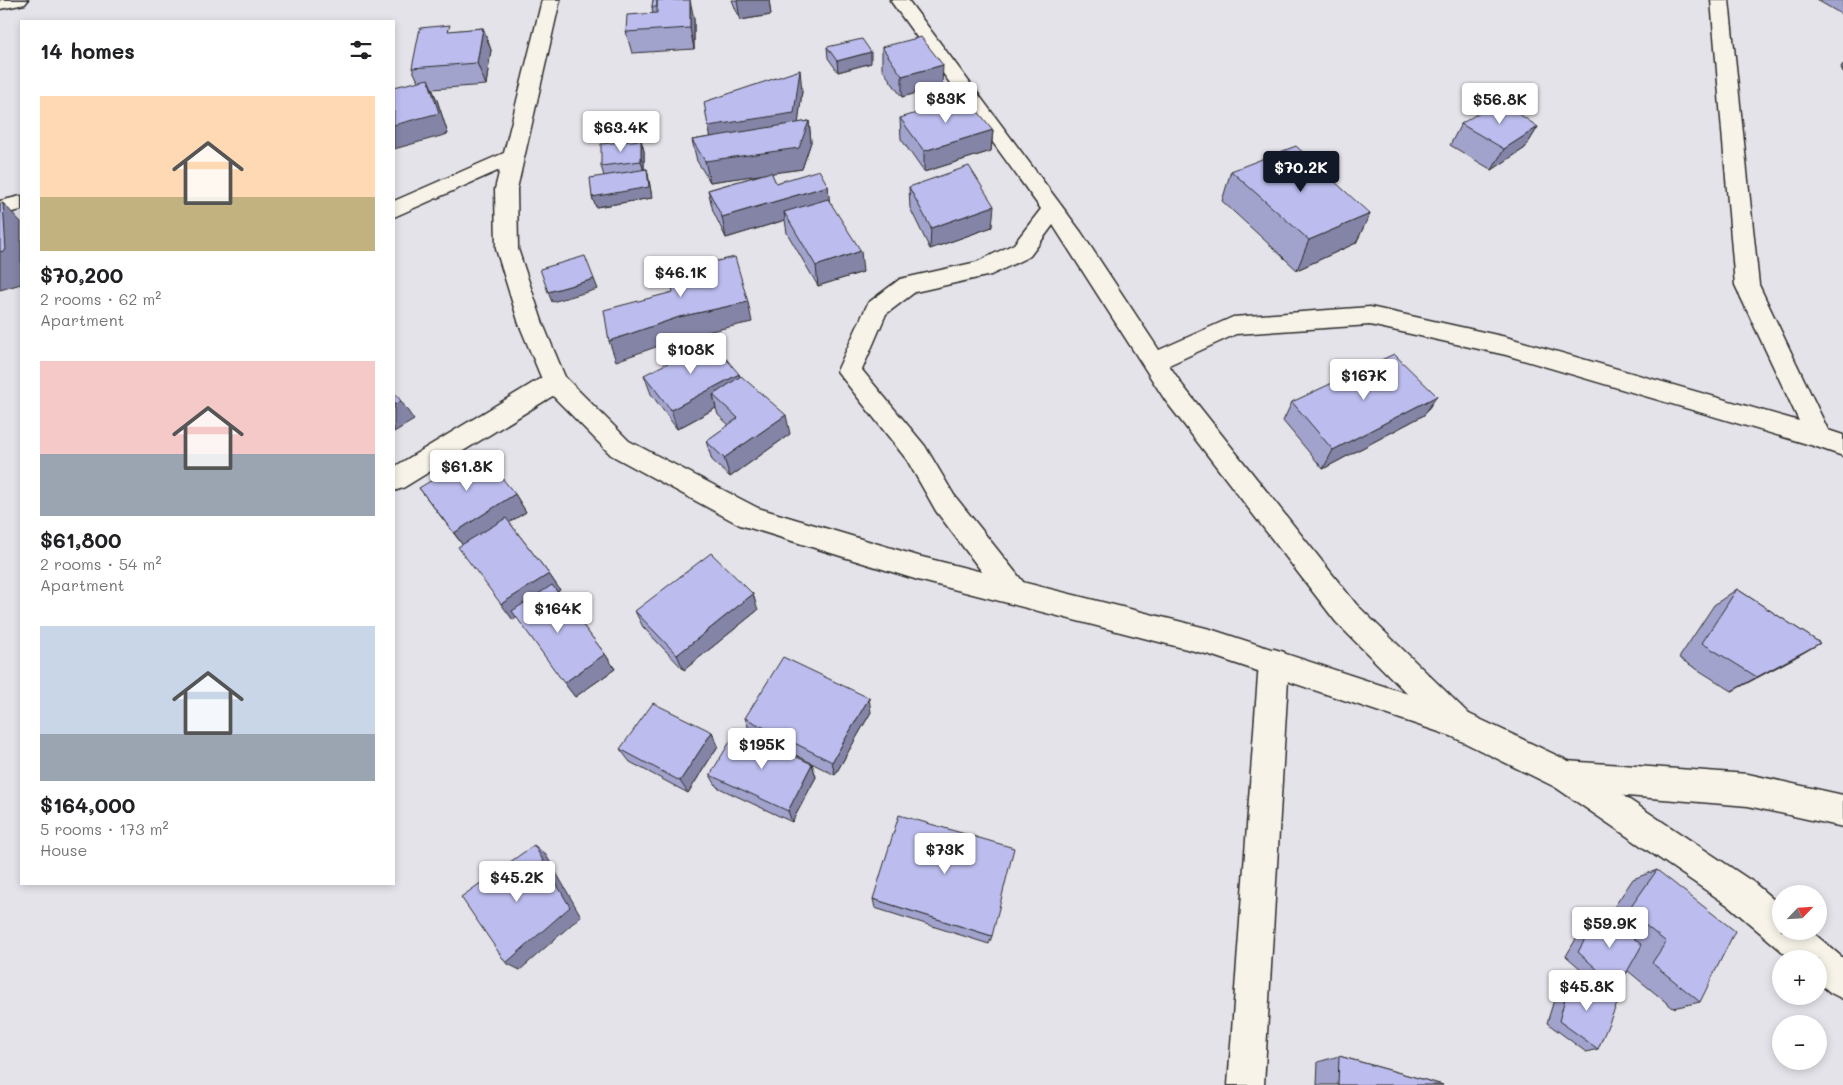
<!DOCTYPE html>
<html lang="en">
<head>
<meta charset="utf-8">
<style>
	:root { --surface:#fff; --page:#f6f6f6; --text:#202124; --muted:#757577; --accent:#111827 }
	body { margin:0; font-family:Mali,sans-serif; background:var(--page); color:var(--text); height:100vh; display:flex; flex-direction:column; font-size:19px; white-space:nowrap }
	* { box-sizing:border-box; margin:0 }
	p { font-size:16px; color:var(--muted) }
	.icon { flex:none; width:28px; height:28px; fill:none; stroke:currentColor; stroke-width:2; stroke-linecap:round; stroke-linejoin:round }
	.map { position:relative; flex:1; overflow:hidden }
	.details { position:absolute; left:20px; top:20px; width:375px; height:865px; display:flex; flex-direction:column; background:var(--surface); border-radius:0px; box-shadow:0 2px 8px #0003 }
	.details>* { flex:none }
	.needle { width:32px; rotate:65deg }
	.tools { position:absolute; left:1772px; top:885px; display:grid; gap:10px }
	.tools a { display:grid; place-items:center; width:55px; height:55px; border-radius:50%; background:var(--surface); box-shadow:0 2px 8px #0003; font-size:25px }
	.price { position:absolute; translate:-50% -42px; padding:0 11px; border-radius:5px; background:#fff; color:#222; font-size:16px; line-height:32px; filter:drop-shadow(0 1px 2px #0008) }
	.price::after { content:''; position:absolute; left:50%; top:30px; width:15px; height:11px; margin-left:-8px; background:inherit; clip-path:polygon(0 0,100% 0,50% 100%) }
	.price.current { background:var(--accent); color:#fff }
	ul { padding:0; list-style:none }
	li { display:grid; align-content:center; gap:10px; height:265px; padding:0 20px }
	li span { display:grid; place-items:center; height:155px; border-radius:0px; color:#555 }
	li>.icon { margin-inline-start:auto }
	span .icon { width:90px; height:90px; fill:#fffc; stroke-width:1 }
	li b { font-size:21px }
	h2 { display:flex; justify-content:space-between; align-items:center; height:60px; padding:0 20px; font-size:21px }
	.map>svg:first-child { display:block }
</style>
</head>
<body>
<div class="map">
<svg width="1843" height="1085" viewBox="0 0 1843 1085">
	<rect width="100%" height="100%" fill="#e5e3ea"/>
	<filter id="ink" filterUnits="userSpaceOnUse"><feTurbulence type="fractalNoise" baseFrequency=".02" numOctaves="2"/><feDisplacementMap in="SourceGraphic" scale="10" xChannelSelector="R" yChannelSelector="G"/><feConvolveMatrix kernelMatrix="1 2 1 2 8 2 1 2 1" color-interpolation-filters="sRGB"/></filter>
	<g filter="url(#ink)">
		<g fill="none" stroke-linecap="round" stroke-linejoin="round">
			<g stroke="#2b2b2b" stroke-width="3">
				<path id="minor" d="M 0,0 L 28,0 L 25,4 L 0,9 Z
					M 890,0 L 908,0 L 1081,232 L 1159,350 L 1233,317 L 1370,307 L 1506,337 L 1799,421 L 1735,285 L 1711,0 L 1729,0 L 1759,285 L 1828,430 L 1843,435 L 1843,456 L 1814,446 L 1506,355 L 1370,325 L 1236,334 L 1169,365 L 1183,386 L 1356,604 L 1469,714 L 1473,724 L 1469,734 L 1458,738 L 1447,734 L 1336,622 L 1165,400 L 1053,225 L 1030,256 L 991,275 L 915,292 L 886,314 L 862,370 L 925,446 L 954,495 L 1024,583 L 1028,592 L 1024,601 L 1014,604 L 1004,601 L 936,511 L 907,460 L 837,371 L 868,303 L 900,279 L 977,262 L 1014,244 L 1041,209 Z
					M 513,149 L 520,151 L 523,156 L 520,161 L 394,217 L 394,201 Z
					M 21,196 L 21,210 L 0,215 L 0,201 Z
					M 555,373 L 564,375 L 567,382 L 564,389 L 403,488 L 394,491 L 394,467 L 546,375 Z
					M 1274,649 L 1284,652 L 1289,662 L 1264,1085 L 1228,1085 L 1259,662 L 1264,652 Z
					M 1566,761 L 1748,774 L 1843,795 L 1843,827 L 1748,806 L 1566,791 L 1555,787 L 1550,776 L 1555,765 Z"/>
			</g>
			<g stroke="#2b2b2b" stroke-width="3">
				<path id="tertiary" d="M 542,0 L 560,0 L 517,189 L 518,249 L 543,324 L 565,377 L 629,441 L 758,508 L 918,556 L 1210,629 L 1469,714 L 1577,765 L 1753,882 L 1781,906 L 1781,931 L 1811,931 L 1843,958 L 1843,999 L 1831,993 L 1819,983 L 1819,959 L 1791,959 L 1729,906 L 1555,787 L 1451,736 L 1210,655 L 918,580 L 750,528 L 740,525 L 611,455 L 546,389 L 519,324 L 496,249 L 495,189 Z"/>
			</g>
			<use href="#minor" fill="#f7f3e8" fill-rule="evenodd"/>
			<use href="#tertiary" fill="#f7f3e8" fill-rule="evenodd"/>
		</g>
		<path fill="#a2a3cd" stroke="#2b2b2b" d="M 653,0 L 694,19 L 694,49 L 632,53 L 626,32 L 653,14 L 652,7 Z
			M 732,0 L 769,0 L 771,15 L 740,20 Z
			M 1817,0 L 1843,0 L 1843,15 Z
			M 483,28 L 491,50 L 486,85 L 432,89 L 437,100 L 448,134 L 418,81 L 412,68 L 452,31 Z
			M 827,47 L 871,63 L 838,72 L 828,58 Z
			M 882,47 L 942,86 L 902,97 L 882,69 Z
			M 1843,64 L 1843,73 L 1841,67 Z
			M 802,91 L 798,123 L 809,121 L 811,142 L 802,169 L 771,173 L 776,183 L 828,186 L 829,201 L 863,272 L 818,286 L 787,233 L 785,220 L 726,238 L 713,211 L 708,190 L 764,174 L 710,182 L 697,161 L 692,140 L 710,137 Z
			M 900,118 L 993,130 L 991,151 L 924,172 L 901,139 Z
			M 1461,124 L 1538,127 L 1525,148 L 1492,170 L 1450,145 Z
			M 641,140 L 644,151 L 644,169 L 647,169 L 649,180 L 652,198 L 596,207 L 592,197 L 604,176 L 601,166 Z
			M 1231,171 L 1370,214 L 1356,243 L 1297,270 L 1222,201 Z
			M 909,187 L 992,227 L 930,249 L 910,208 Z
			M 739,374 L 740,378 L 790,434 L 730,477 L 712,460 L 706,441 L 729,425 L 718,415 L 716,408 L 677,429 L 651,394 L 644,375 Z
			M 1437,396 L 1424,415 L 1323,469 L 1283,421 L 1292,402 Z
			M 419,488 L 515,494 L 526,512 L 509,522 L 549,574 L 560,590 L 557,592 L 605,654 L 615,669 L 575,697 L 517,617 L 513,620 L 462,544 Z
			M 1737,589 L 1820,643 L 1794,658 L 1732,691 L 1679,658 L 1714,605 Z
			M 758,610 L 684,670 L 643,627 L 635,611 Z
			M 871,712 L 835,775 L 750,732 L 745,718 Z
			M 712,732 L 718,746 L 688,793 L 630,762 L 620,749 Z
			M 812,764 L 816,777 L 792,822 L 717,787 L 710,775 Z
			M 1657,870 L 1700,1002 L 1673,1008 L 1628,971 L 1618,988 L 1606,991 L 1566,956 L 1590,915 L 1601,911 L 1608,916 L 1633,879 Z
			M 873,899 L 992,936 L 989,944 L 875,908 Z
			M 1571,976 L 1598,1049 L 1586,1052 L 1547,1023 L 1560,980 Z
			M 1339,1056 L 1443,1085 L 1317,1085 L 1318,1062 Z"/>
		<path fill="#8484a7" stroke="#2b2b2b" d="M 690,0 L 694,19 L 694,49 L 690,28 Z
			M 737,0 L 769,0 L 771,15 L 740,20 Z
			M 483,28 L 491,50 L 486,85 L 477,63 Z
			M 871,52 L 871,63 L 838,72 L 837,61 Z
			M 943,65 L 942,86 L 902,97 L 902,76 Z
			M 800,70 L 802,91 L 797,134 L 713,147 L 708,126 Z
			M 428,79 L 437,100 L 448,134 L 394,149 L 394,125 Z
			M 809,121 L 811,142 L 802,169 L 710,182 L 705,161 Z
			M 1538,127 L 1525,148 L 1492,170 L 1504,149 Z
			M 993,130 L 991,151 L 924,172 L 924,151 Z
			M 641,140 L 644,151 L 644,172 L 641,161 Z
			M 647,169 L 649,180 L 652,198 L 596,207 L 592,197 Z
			M 828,186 L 830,207 L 784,212 L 785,220 L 726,238 L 722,217 Z
			M 3,203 L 21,222 L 21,284 L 0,290 L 0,252 Z
			M 994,206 L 992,227 L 930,249 L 931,228 Z
			M 1370,214 L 1356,243 L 1297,270 L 1309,240 Z
			M 861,251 L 863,272 L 818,286 L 816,266 Z
			M 594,279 L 598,289 L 552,302 L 548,292 Z
			M 748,302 L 752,322 L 684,337 L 616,361 L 609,341 L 679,317 Z
			M 739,374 L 743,393 L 713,395 L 716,408 L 677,429 L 671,410 Z
			M 1437,396 L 1424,415 L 1323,469 L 1333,450 Z
			M 401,401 L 414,420 L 394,432 L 394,405 Z
			M 786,415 L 790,434 L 730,477 L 724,458 Z
			M 515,494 L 526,512 L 466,550 L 454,533 Z
			M 549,574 L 560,590 L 513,620 L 501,604 Z
			M 753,594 L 758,610 L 684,670 L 677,655 Z
			M 1820,643 L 1794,658 L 1732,691 L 1757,677 Z
			M 605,654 L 615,669 L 575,697 L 564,683 Z
			M 869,698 L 871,712 L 835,775 L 832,762 Z
			M 712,732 L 718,746 L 688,793 L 680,781 Z
			M 812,764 L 816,777 L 792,822 L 788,811 Z
			M 534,845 L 546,855 L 581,916 L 520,970 L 506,963 Z"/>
		<path fill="#bcbdee" stroke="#2b2b2b" d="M 653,0 L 657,0 L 657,7 L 652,7 Z
			M 657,0 L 690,0 L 690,28 L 626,32 L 627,15 L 657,13 Z
			M 450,25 L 448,31 L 483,28 L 477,63 L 412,68 L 420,28 Z
			M 921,37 L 943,65 L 902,76 L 882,47 Z
			M 862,39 L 871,52 L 837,61 L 827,47 Z
			M 800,70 L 794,113 L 708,126 L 704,102 Z
			M 428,79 L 439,113 L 394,125 L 394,87 Z
			M 967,98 L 993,130 L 924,151 L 900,118 Z
			M 1499,100 L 1538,127 L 1504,149 L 1461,124 Z
			M 809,121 L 799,148 L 705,161 L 692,140 Z
			M 641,140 L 641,161 L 601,166 L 601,144 Z
			M 1296,146 L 1370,214 L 1309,240 L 1231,171 Z
			M 969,166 L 994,206 L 931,228 L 909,187 Z
			M 647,169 L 649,187 L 592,197 L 590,178 Z
			M 819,170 L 828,186 L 722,217 L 708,190 L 771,172 L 776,183 Z
			M 828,199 L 861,251 L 816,266 L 784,212 Z
			M 3,203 L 6,250 L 0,252 L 0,204 Z
			M 585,256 L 594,279 L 548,292 L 540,269 Z
			M 735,257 L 748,302 L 679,317 L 609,341 L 604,310 L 673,292 L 668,272 Z
			M 711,341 L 739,374 L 671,410 L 644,375 Z
			M 1394,354 L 1437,396 L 1333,450 L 1292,402 Z
			M 741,376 L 786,415 L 724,458 L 706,441 L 738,418 L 713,395 Z
			M 394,392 L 401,401 L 394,405 Z
			M 480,451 L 515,494 L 454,533 L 419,488 Z
			M 506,518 L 549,574 L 501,604 L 458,547 Z
			M 711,553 L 753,594 L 677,655 L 635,611 Z
			M 552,585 L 605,654 L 564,683 L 512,611 Z
			M 1737,589 L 1820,643 L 1757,677 L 1702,643 Z
			M 783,657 L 869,698 L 832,762 L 745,718 Z
			M 653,703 L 712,732 L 680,781 L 620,749 Z
			M 737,730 L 812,764 L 788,811 L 710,775 Z
			M 899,815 L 1014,848 L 992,936 L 873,899 Z
			M 534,845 L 570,907 L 506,963 L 461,897 Z
			M 1657,870 L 1735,931 L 1700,1002 L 1652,963 L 1666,942 L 1628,911 Z
			M 1601,911 L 1642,945 L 1618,988 L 1578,952 Z
			M 1571,976 L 1617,1004 L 1598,1049 L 1559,1021 Z
			M 1339,1056 L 1443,1085 L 1338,1085 Z"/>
	</g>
</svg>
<div class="tools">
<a><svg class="needle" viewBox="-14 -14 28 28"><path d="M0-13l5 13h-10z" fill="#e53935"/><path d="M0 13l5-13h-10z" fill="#757577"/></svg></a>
<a>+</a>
<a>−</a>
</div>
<b class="price" style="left:946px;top:124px">$83K</b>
<b class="price" style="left:1500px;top:125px">$56.8K</b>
<b class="price" style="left:621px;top:153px">$63.4K</b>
<b class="price current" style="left:1301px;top:193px">$70.2K</b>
<b class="price" style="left:681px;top:298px">$46.1K</b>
<b class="price" style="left:691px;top:375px">$108K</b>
<b class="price" style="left:1364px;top:401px">$167K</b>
<b class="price" style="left:467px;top:492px">$61.8K</b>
<b class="price" style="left:558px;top:634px">$164K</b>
<b class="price" style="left:762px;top:770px">$195K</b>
<b class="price" style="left:945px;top:875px">$73K</b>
<b class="price" style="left:517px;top:903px">$45.2K</b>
<b class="price" style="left:1610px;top:949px">$59.9K</b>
<b class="price" style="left:1587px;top:1012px">$45.8K</b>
<section class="details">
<h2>14 homes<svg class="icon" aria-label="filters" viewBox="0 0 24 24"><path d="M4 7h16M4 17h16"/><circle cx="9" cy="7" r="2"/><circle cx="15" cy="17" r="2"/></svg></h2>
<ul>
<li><span style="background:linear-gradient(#ffd9b3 65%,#c2b280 0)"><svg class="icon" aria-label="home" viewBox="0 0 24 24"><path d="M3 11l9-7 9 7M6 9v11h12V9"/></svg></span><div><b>$70,200</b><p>2 rooms · 62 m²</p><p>Apartment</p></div></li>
<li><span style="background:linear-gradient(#f6c9c9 60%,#9aa5b1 0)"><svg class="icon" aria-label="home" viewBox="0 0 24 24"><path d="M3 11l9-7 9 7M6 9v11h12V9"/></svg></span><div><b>$61,800</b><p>2 rooms · 54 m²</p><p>Apartment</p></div></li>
<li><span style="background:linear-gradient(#c9d6e8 70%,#9aa5b1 0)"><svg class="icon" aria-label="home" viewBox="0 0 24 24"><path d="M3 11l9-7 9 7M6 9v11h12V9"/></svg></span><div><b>$164,000</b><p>5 rooms · 173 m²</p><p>House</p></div></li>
</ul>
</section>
</div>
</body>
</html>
